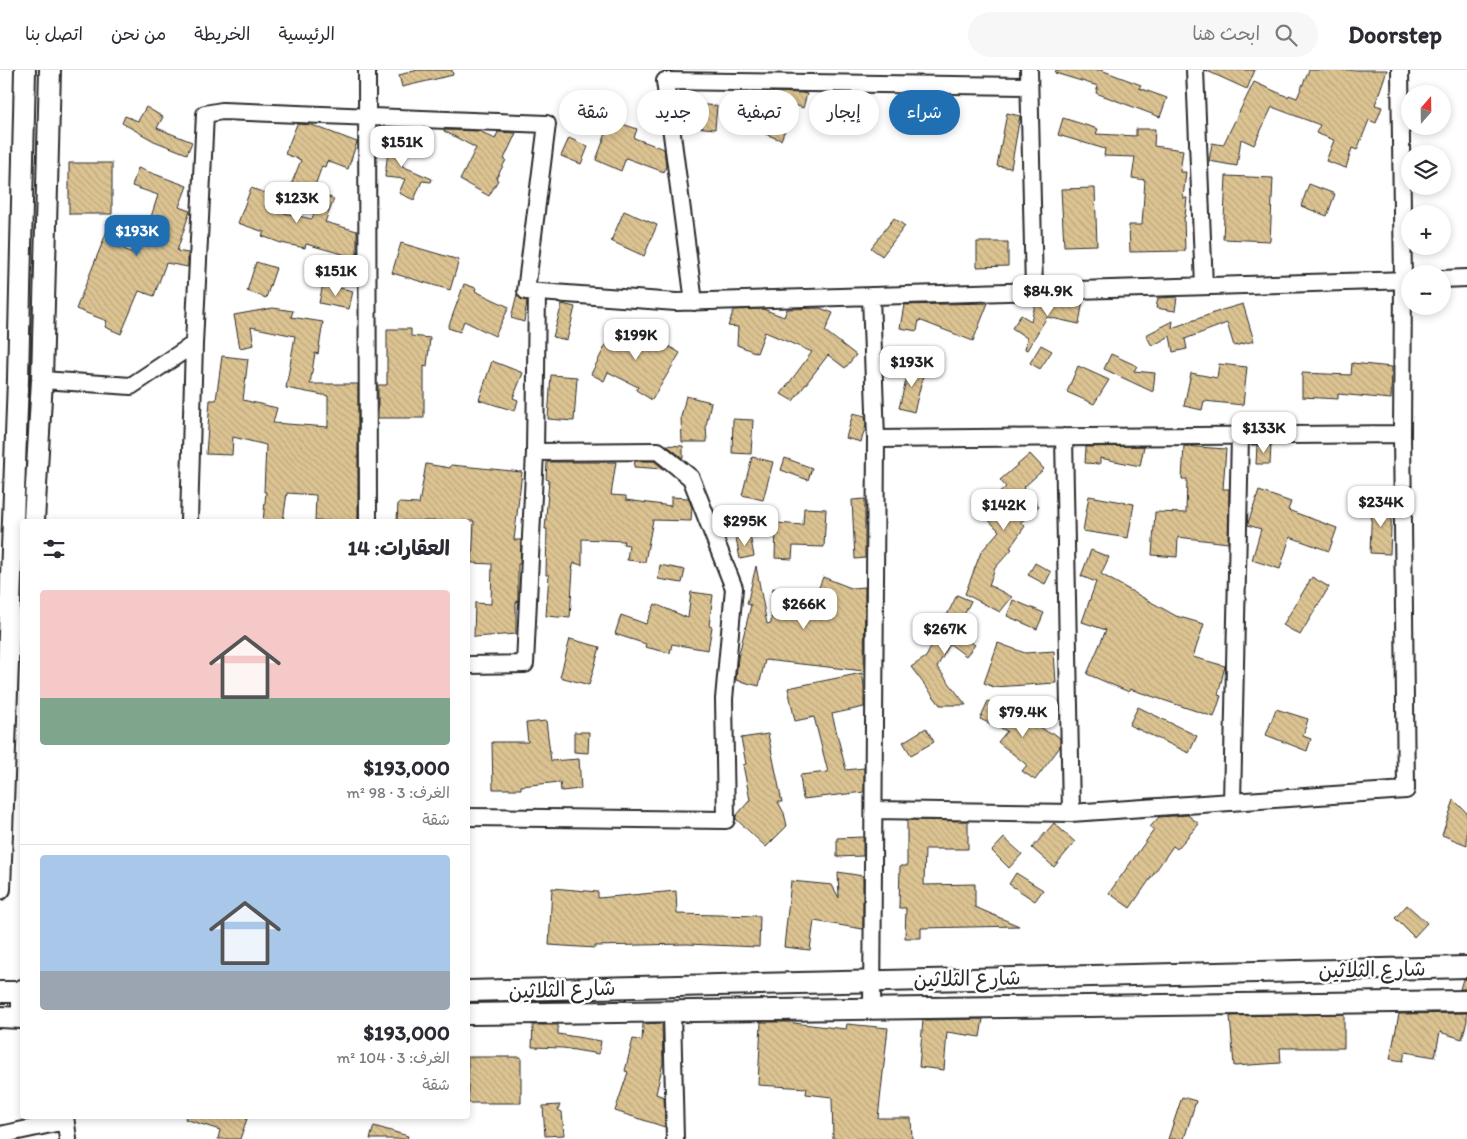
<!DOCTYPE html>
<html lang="ar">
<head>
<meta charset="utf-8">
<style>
	:root { --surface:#fff; --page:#f7f7f7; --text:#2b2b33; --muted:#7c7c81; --line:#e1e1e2; --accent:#1f6fb2 }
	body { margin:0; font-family:Itim,"Playpen Sans Arabic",sans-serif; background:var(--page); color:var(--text); direction:rtl; height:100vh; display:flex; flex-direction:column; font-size:19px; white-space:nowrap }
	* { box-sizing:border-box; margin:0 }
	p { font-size:16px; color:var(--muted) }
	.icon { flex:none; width:28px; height:28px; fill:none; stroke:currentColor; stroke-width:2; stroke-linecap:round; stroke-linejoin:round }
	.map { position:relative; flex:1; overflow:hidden; direction:ltr }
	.drawer { position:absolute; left:20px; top:449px; width:450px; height:600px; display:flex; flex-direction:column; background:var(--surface); border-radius:5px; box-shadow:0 2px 8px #0003; direction:rtl }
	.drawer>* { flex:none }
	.banner { position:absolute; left:485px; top:20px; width:475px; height:45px; direction:rtl; display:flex; gap:10px }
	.needle { width:32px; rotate:20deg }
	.buttons { position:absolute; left:1401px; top:15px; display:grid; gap:10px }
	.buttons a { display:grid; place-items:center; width:50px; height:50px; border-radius:50%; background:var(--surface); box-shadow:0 2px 8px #0003; font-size:25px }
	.price { position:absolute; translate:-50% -42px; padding:0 11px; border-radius:10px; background:#fff; color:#222; font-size:16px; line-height:32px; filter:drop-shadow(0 1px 2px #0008) }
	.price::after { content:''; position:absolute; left:50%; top:30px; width:15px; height:11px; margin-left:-8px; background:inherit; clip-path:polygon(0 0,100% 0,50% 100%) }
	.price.on { background:var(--accent); color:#fff }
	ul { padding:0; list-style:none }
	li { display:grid; align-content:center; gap:10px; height:265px; padding:0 20px }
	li+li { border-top:1px solid var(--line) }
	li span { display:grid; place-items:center; height:155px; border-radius:5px; color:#555 }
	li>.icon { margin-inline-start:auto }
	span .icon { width:90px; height:90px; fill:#fffc; stroke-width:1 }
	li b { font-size:21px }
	h2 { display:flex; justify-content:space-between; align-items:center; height:60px; padding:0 20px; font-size:21px }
	.tag { padding:0 18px; border-radius:22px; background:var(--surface); box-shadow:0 2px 8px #0003; font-size:18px; line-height:45px }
	.tag.on { background:var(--accent); color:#fff }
	header { display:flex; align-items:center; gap:30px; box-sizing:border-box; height:70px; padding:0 25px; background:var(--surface); border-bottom:1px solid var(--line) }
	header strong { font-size:24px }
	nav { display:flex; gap:28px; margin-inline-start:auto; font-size:18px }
	.search { width:350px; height:45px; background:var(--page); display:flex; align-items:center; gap:12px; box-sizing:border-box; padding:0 18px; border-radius:28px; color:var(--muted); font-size:19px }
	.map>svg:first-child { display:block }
</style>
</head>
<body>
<header>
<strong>Doorstep</strong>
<div class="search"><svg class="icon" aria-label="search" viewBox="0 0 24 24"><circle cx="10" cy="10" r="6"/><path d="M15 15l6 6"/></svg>ابحث هنا</div>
<nav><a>الرئيسية</a><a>الخريطة</a><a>من نحن</a><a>اتصل بنا</a></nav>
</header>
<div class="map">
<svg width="1467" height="1069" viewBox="0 0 1467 1069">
	<defs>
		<pattern id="building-back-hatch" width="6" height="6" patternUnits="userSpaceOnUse" patternTransform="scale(1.25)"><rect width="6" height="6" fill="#dcc392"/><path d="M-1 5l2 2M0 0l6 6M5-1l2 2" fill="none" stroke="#bda87e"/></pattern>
	</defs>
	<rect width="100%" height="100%" fill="#fff"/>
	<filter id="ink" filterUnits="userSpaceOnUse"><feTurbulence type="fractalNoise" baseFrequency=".02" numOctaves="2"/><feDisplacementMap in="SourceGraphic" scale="10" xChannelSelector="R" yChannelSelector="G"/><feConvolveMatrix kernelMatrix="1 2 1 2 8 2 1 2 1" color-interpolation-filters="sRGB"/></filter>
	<g filter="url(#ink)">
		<path fill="url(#building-back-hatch)" stroke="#2b2b2b" d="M 418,0 L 452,0 L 453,5 L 402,17 L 399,5 Z
			M 1056,0 L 1101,0 L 1141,15 L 1139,18 L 1167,28 L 1160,47 L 1096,23 L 1098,16 L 1055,3 Z
			M 1205,0 L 1255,0 L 1247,19 Z
			M 1309,0 L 1387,0 L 1375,35 L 1382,37 L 1376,53 L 1369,50 L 1357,80 L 1352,78 L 1346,98 L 1326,91 L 1334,70 L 1316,63 L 1320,55 L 1272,37 L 1254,75 L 1241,69 L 1237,96 L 1209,91 L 1212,73 L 1223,75 L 1254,12 L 1288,27 L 1289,25 L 1297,28 Z
			M 772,22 L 802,23 L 807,24 L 803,38 L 795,35 L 781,70 L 760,62 L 773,29 L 770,28 Z
			M 696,34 L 717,36 L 715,59 L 694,57 Z
			M 146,37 L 163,47 L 157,58 L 192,72 L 187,84 L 154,71 L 122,53 L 125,46 L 138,51 Z
			M 1007,43 L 1020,46 L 1011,98 L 997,96 Z
			M 1063,48 L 1098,59 L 1096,64 L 1136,66 L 1136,59 L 1155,59 L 1154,76 L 1183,80 L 1180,102 L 1186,102 L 1183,128 L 1187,128 L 1185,147 L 1184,147 L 1185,181 L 1130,182 L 1129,155 L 1142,155 L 1145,110 L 1132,108 L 1135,87 L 1104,86 L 1105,79 L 1058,65 Z
			M 611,50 L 637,59 L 634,68 L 664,79 L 666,96 L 664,102 L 626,88 L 621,101 L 596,90 Z
			M 297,54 L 312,55 L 357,72 L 348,99 L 327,91 L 325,97 L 322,96 L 312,124 L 291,115 L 301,90 L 285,84 Z
			M 444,60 L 480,61 L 495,69 L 498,62 L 516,63 L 504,89 L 506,90 L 496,109 L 498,110 L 489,126 L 460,110 L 476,78 L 444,61 Z
			M 390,63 L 405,64 L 402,96 L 432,109 L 431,112 L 422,111 L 414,130 L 399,123 L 405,109 L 385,107 Z
			M 569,68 L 588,77 L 581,94 L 561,86 Z
			M 69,93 L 112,93 L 112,144 L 69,144 Z
			M 138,98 L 187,116 L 179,137 L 190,141 L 177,181 L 188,183 L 188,197 L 166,193 L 154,226 L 139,221 L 121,264 L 105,257 L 107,251 L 76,239 L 111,151 L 111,174 L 136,184 L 140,174 L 142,175 L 158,125 L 132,116 Z
			M 1226,106 L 1273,108 L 1270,171 L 1223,169 Z
			M 1309,114 L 1335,124 L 1327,146 L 1301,136 Z
			M 251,118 L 288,131 L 284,143 L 312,149 L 321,124 L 334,129 L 325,152 L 357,161 L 357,188 L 306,174 L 305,178 L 281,173 L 262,166 L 264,162 L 238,153 Z
			M 1095,118 L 1097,175 L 1064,176 L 1061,119 Z
			M 624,141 L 657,155 L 644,186 L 611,171 Z
			M 894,148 L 905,156 L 882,186 L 871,178 Z
			M 977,172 L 1008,172 L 1008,196 L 977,197 Z
			M 401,173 L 459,190 L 450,220 L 392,203 Z
			M 256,192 L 276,198 L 266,228 L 247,221 Z
			M 323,214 L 353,221 L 349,239 L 319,233 Z
			M 464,214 L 476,218 L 475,221 L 509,237 L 495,266 L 464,251 L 460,262 L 448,258 Z
			M 517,224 L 521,229 L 527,231 L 524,252 L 511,248 Z
			M 1177,227 L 1175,241 L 1156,238 L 1158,228 Z
			M 1083,230 L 1079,254 L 1047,247 L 1027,280 L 1025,279 L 1027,268 L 1012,258 L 1021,245 L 1031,251 L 1036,231 Z
			M 988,233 L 973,271 L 919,250 L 917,261 L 900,258 L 904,235 Z
			M 562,234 L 575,237 L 567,270 L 553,267 Z
			M 1243,234 L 1254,271 L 1234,276 L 1227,253 L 1185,269 L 1187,279 L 1173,282 L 1170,266 L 1152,276 L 1146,265 L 1173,251 L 1172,258 L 1222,240 Z
			M 273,238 L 293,241 L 291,247 L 323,252 L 318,284 L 315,283 L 310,314 L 358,314 L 358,451 L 315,451 L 316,425 L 287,423 L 283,451 L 263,451 L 266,422 L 264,422 L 266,375 L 233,367 L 232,385 L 206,384 L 210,330 L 216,330 L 222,286 L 248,289 L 243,330 L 277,338 L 273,353 L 328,357 L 328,326 L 286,318 L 295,266 L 251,257 L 254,275 L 240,278 L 234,245 Z
			M 820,238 L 833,243 L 825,261 L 856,285 L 845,298 L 828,285 L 793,331 L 781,324 L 812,282 L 765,262 L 757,283 L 737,275 L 738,257 L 728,256 L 734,240 L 763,239 L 784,247 L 787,239 Z
			M 616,255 L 636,265 L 637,262 L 662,275 L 663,273 L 680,283 L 652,330 L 636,320 L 638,317 L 608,302 L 604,311 L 591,304 Z
			M 387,259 L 411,259 L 411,266 L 430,268 L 427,297 L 424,296 L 424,348 L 378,348 L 378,315 L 387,315 Z
			M 1041,275 L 1052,281 L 1040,299 L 1030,293 Z
			M 1111,284 L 1137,296 L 1134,301 L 1155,303 L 1153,322 L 1104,299 Z
			M 492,291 L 523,303 L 513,328 L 518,330 L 515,341 L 479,330 Z
			M 1352,293 L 1392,297 L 1391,329 L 1338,324 L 1338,329 L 1302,327 L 1302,303 L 1351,305 Z
			M 1219,294 L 1247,297 L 1243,335 L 1204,331 L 1202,340 L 1184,336 L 1191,303 L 1217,308 Z
			M 910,295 L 925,298 L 914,342 L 899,338 Z
			M 1078,296 L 1109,310 L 1094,334 L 1067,322 Z
			M 551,305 L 577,307 L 574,351 L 548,349 Z
			M 686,326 L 711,332 L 706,356 L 707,372 L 682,372 L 681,347 Z
			M 853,343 L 865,346 L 866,355 L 861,372 L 846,368 Z
			M 733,349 L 753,350 L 751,384 L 732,383 Z
			M 666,375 L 683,376 L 683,388 Z
			M 1257,375 L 1271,375 L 1270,394 L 1256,394 Z
			M 1144,376 L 1140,396 L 1100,388 L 1100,394 L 1085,393 L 1086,377 Z
			M 1184,376 L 1226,379 L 1223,419 L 1229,419 L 1228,473 L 1178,467 L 1177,487 L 1152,485 L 1155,442 L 1186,443 L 1187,409 L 1182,409 Z
			M 1030,384 L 1044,399 L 1023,418 L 1039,436 L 1020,453 L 1025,456 L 1010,478 L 1012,479 L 995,498 L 989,515 L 1012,527 L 1000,542 L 965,524 L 981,482 L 999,461 L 980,441 L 1006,417 L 1000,410 Z
			M 752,387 L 773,392 L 763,430 L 742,425 Z
			M 785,388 L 812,398 L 808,410 L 781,400 Z
			M 635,391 L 654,391 L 664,399 L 634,397 Z
			M 547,392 L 616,392 L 611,425 L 626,426 L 626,430 L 671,436 L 671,427 L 688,428 L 692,437 L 691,451 L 653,450 L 645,492 L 627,490 L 629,475 L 623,474 L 624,471 L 582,469 L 582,495 L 574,493 L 572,499 L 573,499 L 570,548 L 546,546 L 549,505 L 546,505 L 547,459 L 545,459 L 549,410 L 546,409 Z
			M 426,394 L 450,398 L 451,395 L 522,402 L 514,470 L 521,470 L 520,494 L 518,494 L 518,532 L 516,532 L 516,564 L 474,567 L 475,533 L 491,534 L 492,494 L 472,493 L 474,451 L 397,451 L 398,433 L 419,434 Z
			M 1259,421 L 1291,432 L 1288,440 L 1337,458 L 1329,481 L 1290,467 L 1280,499 L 1252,490 L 1261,459 L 1248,455 L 1248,453 Z
			M 1089,426 L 1134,434 L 1128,468 L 1083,461 Z
			M 865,429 L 865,488 L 855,489 L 852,430 Z
			M 1372,432 L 1392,433 L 1390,484 L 1370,483 Z
			M 804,438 L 826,439 L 824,477 L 793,476 L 792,489 L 775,488 L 776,453 L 803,455 Z
			M 750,465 L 754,486 L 740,489 L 736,468 Z
			M 1091,480 L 1109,487 L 1101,504 L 1176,546 L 1204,554 L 1193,587 L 1225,596 L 1218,625 L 1221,626 L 1214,647 L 1130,619 L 1129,622 L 1087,604 L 1106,560 L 1082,552 L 1096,512 L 1081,506 Z
			M 1035,493 L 1051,502 L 1045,514 L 1028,505 Z
			M 660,495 L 685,500 L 682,513 L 658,509 Z
			M 756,496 L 767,554 L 771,553 L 773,518 L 791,523 L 791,521 L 813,533 L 823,507 L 851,518 L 865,517 L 864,601 L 765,590 L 759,616 L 736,610 L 738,588 L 751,535 L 747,534 Z
			M 1312,507 L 1329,517 L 1300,565 L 1283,555 Z
			M 691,522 L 713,525 L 709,556 L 712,557 L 708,580 L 672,574 L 670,583 L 645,577 L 646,574 L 615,564 L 621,545 L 646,554 L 655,534 L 688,548 Z
			M 957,525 L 971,531 L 956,561 L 975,575 L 966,586 L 950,574 L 937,597 L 966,635 L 940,635 L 911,597 L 926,587 Z
			M 1013,530 L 1044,543 L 1037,559 L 1007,546 Z
			M 570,569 L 600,577 L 589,615 L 560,607 Z
			M 998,573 L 1025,583 L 1054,581 L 1056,613 L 994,617 L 984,613 Z
			M 862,603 L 864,615 L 864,637 L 832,644 L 846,700 L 864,698 L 864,722 L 803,729 L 800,705 L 828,702 L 814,647 L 795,651 L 788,618 Z
			M 988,631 L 1019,644 L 1021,642 L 1050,664 L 1052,662 L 1060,668 L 1060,677 L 1035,710 L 1022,701 L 1027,695 L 998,672 L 1007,661 L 980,649 Z
			M 1138,637 L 1197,666 L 1189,683 L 1129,655 Z
			M 1276,639 L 1308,649 L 1303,666 L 1311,669 L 1307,681 L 1266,665 Z
			M 546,651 L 551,691 L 579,689 L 581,719 L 561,721 L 560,712 L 521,716 L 521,719 L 493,719 L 492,672 L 528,672 L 526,653 Z
			M 926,658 L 934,672 L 911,685 L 903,672 Z
			M 574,662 L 589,662 L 588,683 L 574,682 Z
			M 768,664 L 782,732 L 778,732 L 784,743 L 787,756 L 766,777 L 736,749 L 736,746 L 750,730 L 743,695 L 746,694 L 741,668 Z
			M 1454,730 L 1467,743 L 1467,775 L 1442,765 Z
			M 1188,745 L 1199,754 L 1177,779 L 1173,776 L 1130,838 L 1109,823 L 1154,760 L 1150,757 L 1159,747 Z
			M 907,750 L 968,751 L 968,779 L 925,779 L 924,815 L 975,814 L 975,837 L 1019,856 L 921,858 L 921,868 L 905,868 L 906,838 L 899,838 L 900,796 L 907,796 Z
			M 1054,753 L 1075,772 L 1054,797 L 1032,778 Z
			M 863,767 L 863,786 L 837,787 L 837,768 Z
			M 1004,768 L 1022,784 L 1009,798 L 992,781 Z
			M 838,802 L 863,806 L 863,859 L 814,851 L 810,880 L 784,877 L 791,811 L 832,815 L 839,828 Z
			M 1016,803 L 1043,820 L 1035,831 L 1009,814 Z
			M 552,818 L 598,822 L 598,828 L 676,821 L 677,844 L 760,846 L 759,877 L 687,874 L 595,876 L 595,878 L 549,875 Z
			M 1407,835 L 1427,853 L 1414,867 L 1395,848 Z
			M 1463,909 L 1467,909 L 1467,919 L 1460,919 Z
			M 1467,943 L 1467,951 L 1462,969 L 1440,962 L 1435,987 L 1405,982 L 1403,991 L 1390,989 L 1399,944 Z
			M 1344,944 L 1344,978 L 1280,978 L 1281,993 L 1234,996 L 1230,946 Z
			M 983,949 L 980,967 L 947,962 L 944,1000 L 919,997 L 923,950 Z
			M 761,952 L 793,952 L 793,953 L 846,959 L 847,954 L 888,958 L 878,1048 L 911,1048 L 912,1069 L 833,1069 L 832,1027 L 806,1024 L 807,1018 L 758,1015 Z
			M 662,953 L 663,993 L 656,1024 L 664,1027 L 665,1057 L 615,1041 L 628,1002 L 625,1001 L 633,969 L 642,971 L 643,954 Z
			M 533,955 L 558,955 L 558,964 L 601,971 L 599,984 L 563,978 L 532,977 Z
			M 468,987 L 521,987 L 521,1033 L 468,1033 Z
			M 1182,1027 L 1196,1031 L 1184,1069 L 1168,1069 Z
			M 560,1035 L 558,1040 L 562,1042 L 564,1065 L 545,1066 L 543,1036 Z
			M 186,1046 L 248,1046 L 240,1069 L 218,1069 L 220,1060 L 185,1049 Z
			M 374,1056 L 408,1066 L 407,1069 L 370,1069 Z"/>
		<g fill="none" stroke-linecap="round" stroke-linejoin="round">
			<g stroke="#2b2b2b" stroke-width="20">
				<path id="minor" d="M 367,0 L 368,451
					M 1029,0 L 1034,221
					M 1195,0 L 1204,216
					M 1442,209 L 1467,208
					M 871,226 L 876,369 L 872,939
					M 694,232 L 665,11 L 1029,16
					M 42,310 L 131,316 L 194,274
					M 1064,367 L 1071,743
					M 876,369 L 1402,364 L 1403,210 L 1400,0
					M 189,451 L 194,274 L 205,44 L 222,41 L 547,54 L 526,221 L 676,232 L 1410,210
					M 468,595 L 525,594 L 535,382
					M 1232,732 L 1240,366
					M 874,740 L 1071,743 L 1406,720 L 1402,364
					M 468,747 L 726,750 L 724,629 L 734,518 L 691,408 L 658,381 L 535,382 L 537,222
					M 672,942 L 675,1069
					M 65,1046 L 68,1069
					M 0,1065 L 65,1051"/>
			</g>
			<g stroke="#2b2b2b" stroke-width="24">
				<path id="tertiary" d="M 34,451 L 42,310 L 50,0
					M 0,819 L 18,309 L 25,0
					M 468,921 L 1467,897
					M 0,922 L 22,922
					M 468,944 L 1467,931
					M 0,947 L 22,948
					M 22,948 L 22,920"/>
			</g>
			<use href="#minor" stroke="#fff" stroke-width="16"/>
			<use href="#tertiary" stroke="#fff" stroke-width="20"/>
		</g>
	</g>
	<g text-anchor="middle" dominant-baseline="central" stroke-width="5" stroke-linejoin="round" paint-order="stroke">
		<g font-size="21" fill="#2b2b2b" stroke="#fff">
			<text transform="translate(1372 899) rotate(-1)">شارع الثلاثين</text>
			<text transform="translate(967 908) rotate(-1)">شارع الثلاثين</text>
			<text transform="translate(562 919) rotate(-2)">شارع الثلاثين</text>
		</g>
	</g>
</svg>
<div class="buttons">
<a><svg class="needle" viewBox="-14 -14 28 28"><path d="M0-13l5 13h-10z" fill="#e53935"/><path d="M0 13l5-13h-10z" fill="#7c7c81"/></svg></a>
<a><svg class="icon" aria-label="layers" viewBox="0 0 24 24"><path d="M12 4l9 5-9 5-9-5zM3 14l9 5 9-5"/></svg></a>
<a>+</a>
<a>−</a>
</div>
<b class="price" style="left:402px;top:98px">$151K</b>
<b class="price" style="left:297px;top:154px">$123K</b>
<b class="price on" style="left:137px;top:187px">$193K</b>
<b class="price" style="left:336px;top:227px">$151K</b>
<b class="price" style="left:1048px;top:247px">$84.9K</b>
<b class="price" style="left:636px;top:291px">$199K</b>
<b class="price" style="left:912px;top:318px">$193K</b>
<b class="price" style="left:1264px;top:384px">$133K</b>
<b class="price" style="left:1381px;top:458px">$234K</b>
<b class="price" style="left:1004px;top:461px">$142K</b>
<b class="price" style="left:745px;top:477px">$295K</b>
<b class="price" style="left:804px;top:560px">$266K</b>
<b class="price" style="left:945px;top:585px">$267K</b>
<b class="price" style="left:1023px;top:668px">$79.4K</b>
<div class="banner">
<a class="tag on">شراء</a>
<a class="tag">إيجار</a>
<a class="tag">تصفية</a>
<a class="tag">جديد</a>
<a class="tag">شقة</a>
</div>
<section class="drawer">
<h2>العقارات: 14<svg class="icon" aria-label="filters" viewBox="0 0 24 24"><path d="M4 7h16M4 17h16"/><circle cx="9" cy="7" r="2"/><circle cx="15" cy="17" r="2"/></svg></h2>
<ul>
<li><span style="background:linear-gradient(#f6c9c9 70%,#7fa58c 0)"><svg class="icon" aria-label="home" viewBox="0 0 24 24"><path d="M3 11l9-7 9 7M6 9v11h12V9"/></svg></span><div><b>$193,000</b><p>الغرف: 3 · 98 m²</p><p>شقة</p></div></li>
<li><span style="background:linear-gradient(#a9c7e8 75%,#9aa5b1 0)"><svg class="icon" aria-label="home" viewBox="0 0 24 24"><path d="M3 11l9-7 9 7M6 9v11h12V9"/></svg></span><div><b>$193,000</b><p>الغرف: 3 · 104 m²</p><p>شقة</p></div></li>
</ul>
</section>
</div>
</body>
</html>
